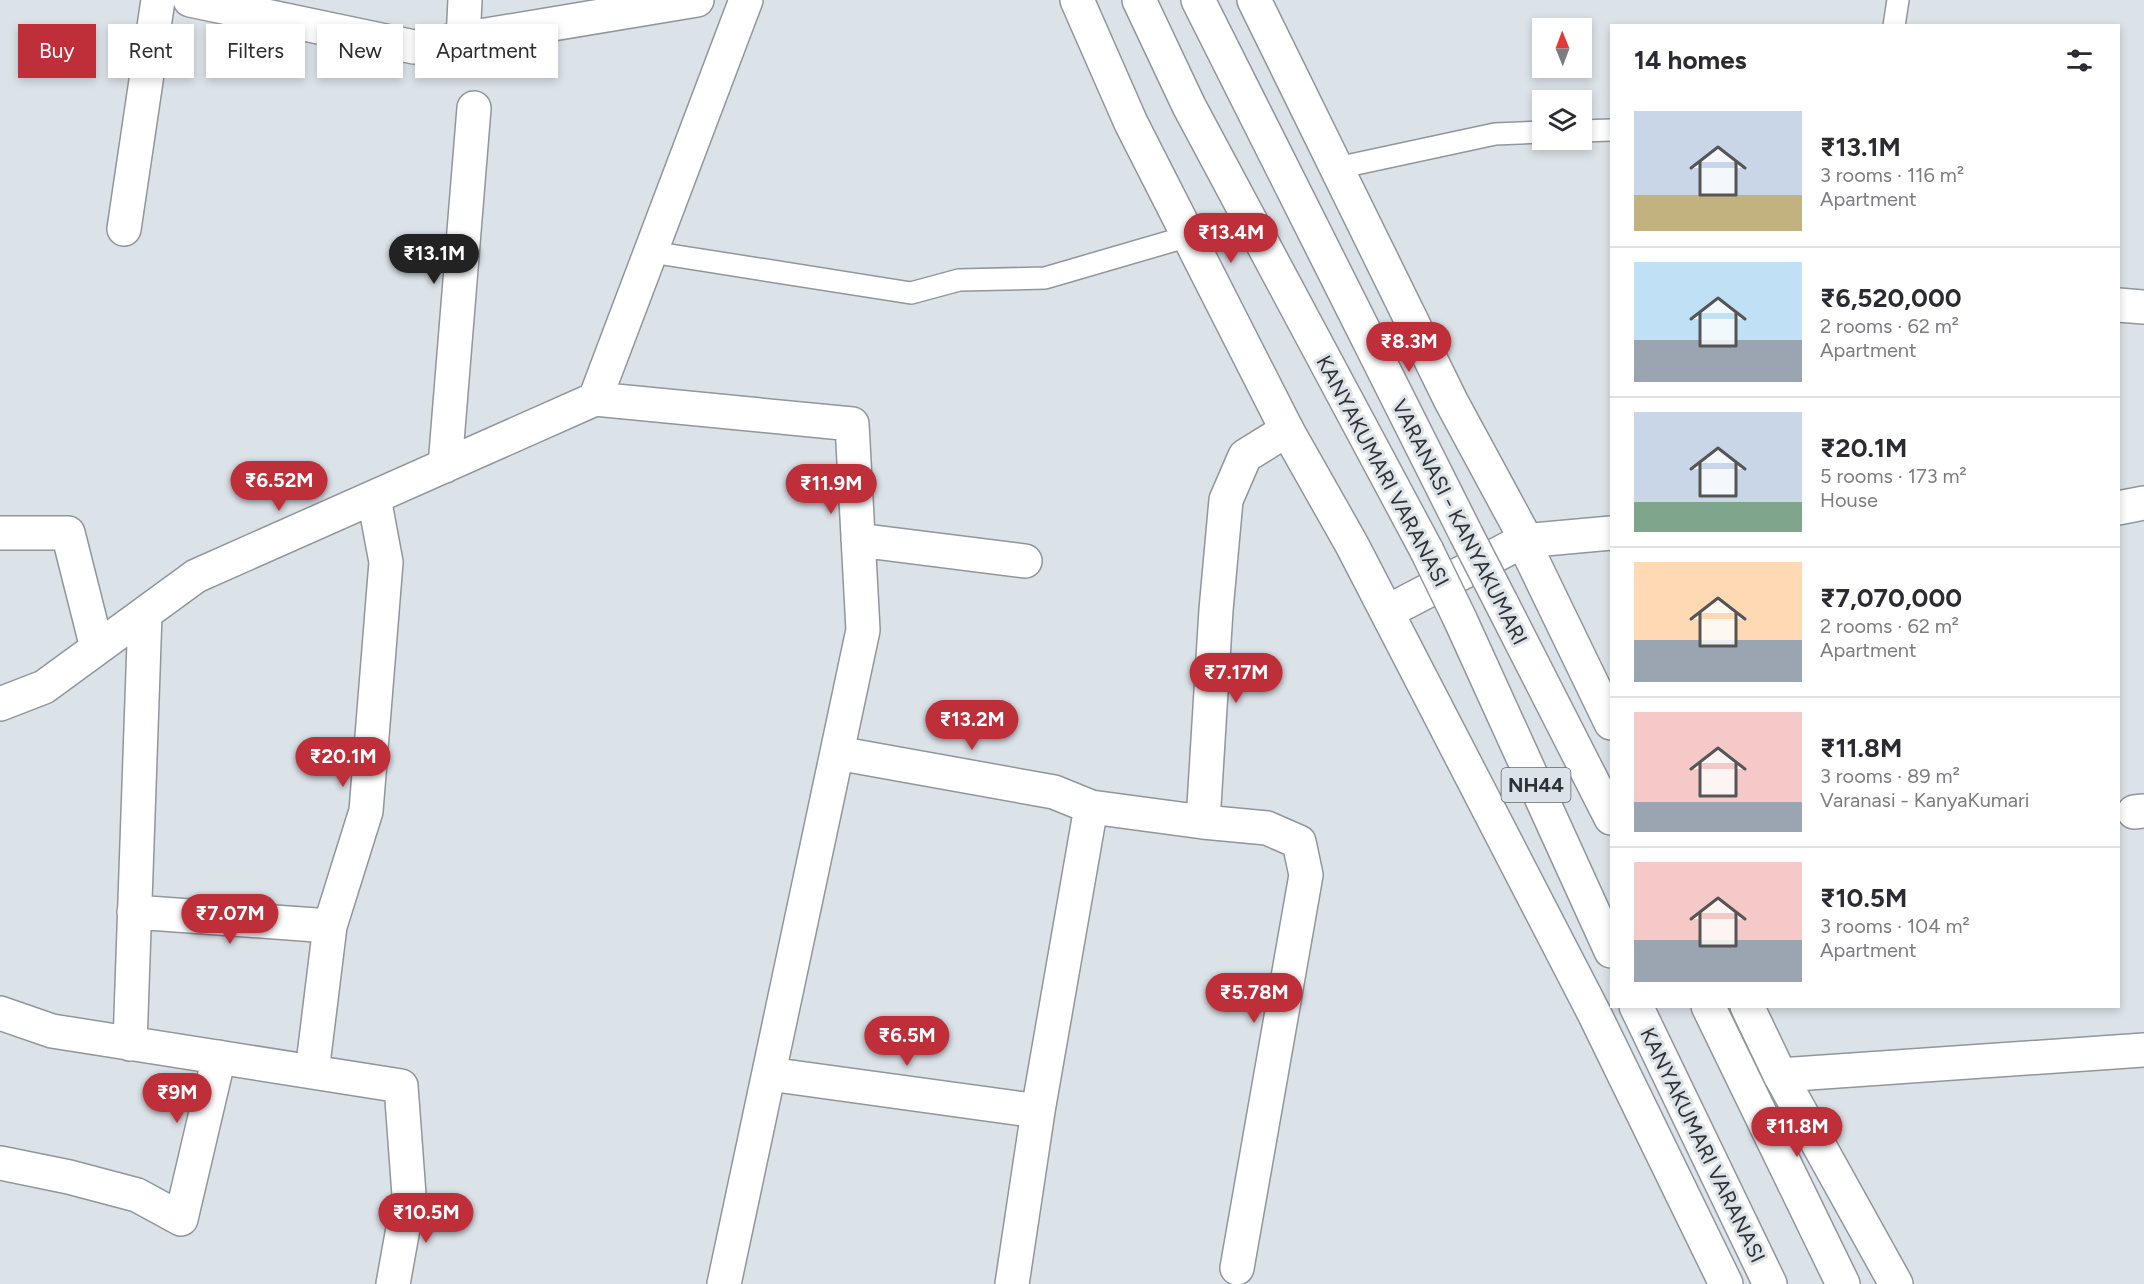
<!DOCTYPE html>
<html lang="en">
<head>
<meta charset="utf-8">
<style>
	:root { --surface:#fff; --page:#f2f2f3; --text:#2b2b33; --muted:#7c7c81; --line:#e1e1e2; --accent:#bf2f3a }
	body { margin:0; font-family:Figtree,sans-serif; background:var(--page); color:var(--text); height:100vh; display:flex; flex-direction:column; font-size:22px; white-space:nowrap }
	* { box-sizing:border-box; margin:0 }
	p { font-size:20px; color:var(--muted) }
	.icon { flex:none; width:33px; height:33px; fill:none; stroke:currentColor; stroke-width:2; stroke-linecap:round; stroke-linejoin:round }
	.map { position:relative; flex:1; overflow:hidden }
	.details { position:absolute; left:1610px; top:24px; width:510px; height:984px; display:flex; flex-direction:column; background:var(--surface); border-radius:0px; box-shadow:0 3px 9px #0003 }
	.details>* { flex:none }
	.guide { position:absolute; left:18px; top:24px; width:570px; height:54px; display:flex; gap:12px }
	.needle { width:39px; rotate:359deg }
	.buttons { position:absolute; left:1532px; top:18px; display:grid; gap:12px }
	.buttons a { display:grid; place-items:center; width:60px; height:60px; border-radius:0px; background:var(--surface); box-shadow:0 3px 9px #0003; font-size:30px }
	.price { position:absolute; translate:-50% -51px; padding:0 14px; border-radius:21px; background:var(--accent); color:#fff; font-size:20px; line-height:39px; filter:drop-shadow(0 2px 3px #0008) }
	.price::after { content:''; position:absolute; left:50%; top:36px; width:18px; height:14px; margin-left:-9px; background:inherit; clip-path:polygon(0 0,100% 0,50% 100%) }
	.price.selected { background:#222; color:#fff }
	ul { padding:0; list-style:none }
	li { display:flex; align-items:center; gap:18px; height:150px; padding:0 24px }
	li+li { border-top:2px solid var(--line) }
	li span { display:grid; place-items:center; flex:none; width:168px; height:120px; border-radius:0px; color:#555 }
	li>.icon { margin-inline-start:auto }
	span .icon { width:72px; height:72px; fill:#fffc; stroke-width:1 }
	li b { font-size:26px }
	h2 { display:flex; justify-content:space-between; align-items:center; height:72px; padding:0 24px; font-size:26px }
	.chip { padding:0 21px; border-radius:0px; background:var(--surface); box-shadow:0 3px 9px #0003; font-size:21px; line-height:54px }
	.chip.selected { background:var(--accent); color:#fff }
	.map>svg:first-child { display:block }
</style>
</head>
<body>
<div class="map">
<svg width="2144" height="1284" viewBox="0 0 2144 1284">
	<rect width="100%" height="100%" fill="#dbe2e8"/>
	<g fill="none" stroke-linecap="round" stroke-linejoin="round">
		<g stroke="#90969c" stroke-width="24">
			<path id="service" d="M 1894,26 L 1898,0
				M 1581,131 L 1611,130
				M 1337,168 L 1495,134 L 1542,132
				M 651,252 L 911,293 L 959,280 L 1045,278 L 1189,236"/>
		</g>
		<g stroke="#90969c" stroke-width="36">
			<path id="minor" d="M 190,0 L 414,47 L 697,0
				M 463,40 L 465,0
				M 124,229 L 158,0
				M 2118,305 L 2144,307
				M 445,466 L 474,108
				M 2118,508 L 2144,503
				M 0,533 L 68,533 L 97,648
				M 858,540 L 1025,561
				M 1387,612 L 1523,541 L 1611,533
				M 0,704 L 44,687 L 196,576 L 595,399
				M 837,753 L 1054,792 L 1091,807 L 1203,822 L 1216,610 L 1226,500 L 1245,456 L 1287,430
				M 2134,812 L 2144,811
				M 1203,822 L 1267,828 L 1299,842 L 1306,875 L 1237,1268
				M 134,912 L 330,926
				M 0,1013 L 52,1031 L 401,1086 L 409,1195 L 393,1284
				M 130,1044 L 145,614
				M 312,1072 L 330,926 L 366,811 L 386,562 L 374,498
				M 769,1074 L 1038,1111
				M 1780,1075 L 2144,1050
				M 0,1163 L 69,1177 L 137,1195 L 181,1219 L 219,1057
				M 724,1284 L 863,630 L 852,424 L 595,399 L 746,0
				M 1012,1284 L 1038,1111 L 1091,807"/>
		</g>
		<g stroke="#90969c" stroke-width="36">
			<path id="tertiary" d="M 1077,0 L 1131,123 L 1287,430 L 1352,545 L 1595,1015 L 1726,1284
				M 1254,0 L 1451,401 L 1524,536 L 1523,541 L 1611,723
				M 1747,1006 L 1780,1075 L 1896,1284"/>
		</g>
		<g stroke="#90969c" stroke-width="36">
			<path id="trunk" d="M 1139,0 L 1189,106 L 1427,551
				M 1198,0 L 1466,534
				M 1501,602 L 1611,818
				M 1460,619 L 1611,951
				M 1636,1006 L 1770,1284
				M 1708,1006 L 1843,1284"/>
		</g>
		<use href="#service" stroke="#fff" stroke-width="21"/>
		<use href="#minor" stroke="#fff" stroke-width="33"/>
		<use href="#tertiary" stroke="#fff" stroke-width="33"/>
		<use href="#trunk" stroke="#fff" stroke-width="33"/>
		<g stroke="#90969c" stroke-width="36" stroke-linecap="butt">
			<path id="trunk-bridge" d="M 1466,534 L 1501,602
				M 1427,551 L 1460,619"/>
		</g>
		<use href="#trunk-bridge" stroke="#fff" stroke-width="33"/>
	</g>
	<g text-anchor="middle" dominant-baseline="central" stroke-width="6" stroke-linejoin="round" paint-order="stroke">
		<rect fill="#dbe2e8" stroke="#63666a" stroke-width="1.5" x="1501.5" y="768" width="69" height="34" rx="4.5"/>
		<g font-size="20" font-weight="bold" fill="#2f3134">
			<text x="1536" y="785">NH44</text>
		</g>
		<g font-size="21" fill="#2f3134" stroke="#dbe2e8">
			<text transform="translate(1383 471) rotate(62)">KANYAKUMARI VARANASI</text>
			<text transform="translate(1460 522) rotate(63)">VARANASI - KANYAKUMARI</text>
			<text transform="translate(1703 1145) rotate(64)">KANYAKUMARI VARANASI</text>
		</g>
	</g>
</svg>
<div class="buttons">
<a><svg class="needle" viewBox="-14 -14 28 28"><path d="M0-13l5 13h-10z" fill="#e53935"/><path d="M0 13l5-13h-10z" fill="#7c7c81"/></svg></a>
<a><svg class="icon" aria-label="layers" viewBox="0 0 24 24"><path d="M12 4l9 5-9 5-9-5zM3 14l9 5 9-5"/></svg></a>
</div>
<b class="price" style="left:1231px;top:264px">₹13.4M</b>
<b class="price selected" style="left:434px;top:285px">₹13.1M</b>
<b class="price" style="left:1409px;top:373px">₹8.3M</b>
<b class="price" style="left:279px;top:512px">₹6.52M</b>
<b class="price" style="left:831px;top:515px">₹11.9M</b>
<b class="price" style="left:1236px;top:704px">₹7.17M</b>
<b class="price" style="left:972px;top:751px">₹13.2M</b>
<b class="price" style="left:343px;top:788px">₹20.1M</b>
<b class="price" style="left:230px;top:945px">₹7.07M</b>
<b class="price" style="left:1254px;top:1024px">₹5.78M</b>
<b class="price" style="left:907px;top:1067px">₹6.5M</b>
<b class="price" style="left:177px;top:1124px">₹9M</b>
<b class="price" style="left:1797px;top:1158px">₹11.8M</b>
<b class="price" style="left:426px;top:1244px">₹10.5M</b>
<div class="guide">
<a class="chip selected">Buy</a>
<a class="chip">Rent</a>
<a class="chip">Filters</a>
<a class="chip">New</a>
<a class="chip">Apartment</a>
</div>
<section class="details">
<h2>14 homes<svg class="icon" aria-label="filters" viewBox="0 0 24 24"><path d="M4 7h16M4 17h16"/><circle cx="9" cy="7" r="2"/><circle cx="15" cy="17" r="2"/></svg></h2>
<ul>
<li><span style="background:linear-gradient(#c9d6e8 70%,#c2b280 0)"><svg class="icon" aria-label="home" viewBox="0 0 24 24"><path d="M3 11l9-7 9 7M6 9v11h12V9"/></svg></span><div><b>₹13.1M</b><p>3 rooms · 116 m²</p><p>Apartment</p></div></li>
<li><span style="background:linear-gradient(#bfe0f5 65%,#9aa5b1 0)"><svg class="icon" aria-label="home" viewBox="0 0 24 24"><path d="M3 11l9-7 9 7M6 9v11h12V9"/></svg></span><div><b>₹6,520,000</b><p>2 rooms · 62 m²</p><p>Apartment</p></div></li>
<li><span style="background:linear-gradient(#c9d6e8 75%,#7fa58c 0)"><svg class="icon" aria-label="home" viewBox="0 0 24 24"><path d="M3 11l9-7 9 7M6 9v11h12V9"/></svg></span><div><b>₹20.1M</b><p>5 rooms · 173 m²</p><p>House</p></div></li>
<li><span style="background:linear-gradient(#ffd9b3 65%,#9aa5b1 0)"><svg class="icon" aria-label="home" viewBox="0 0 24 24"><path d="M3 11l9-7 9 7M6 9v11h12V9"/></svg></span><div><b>₹7,070,000</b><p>2 rooms · 62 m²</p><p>Apartment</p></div></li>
<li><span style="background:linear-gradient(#f6c9c9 75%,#9aa5b1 0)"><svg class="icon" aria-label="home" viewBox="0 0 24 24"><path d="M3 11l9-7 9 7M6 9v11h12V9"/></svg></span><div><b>₹11.8M</b><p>3 rooms · 89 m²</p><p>Varanasi - KanyaKumari</p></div></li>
<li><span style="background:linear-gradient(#f6c9c9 65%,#9aa5b1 0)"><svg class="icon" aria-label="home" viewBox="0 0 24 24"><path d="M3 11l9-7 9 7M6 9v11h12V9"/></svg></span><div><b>₹10.5M</b><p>3 rooms · 104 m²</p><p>Apartment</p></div></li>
</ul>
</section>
</div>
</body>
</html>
